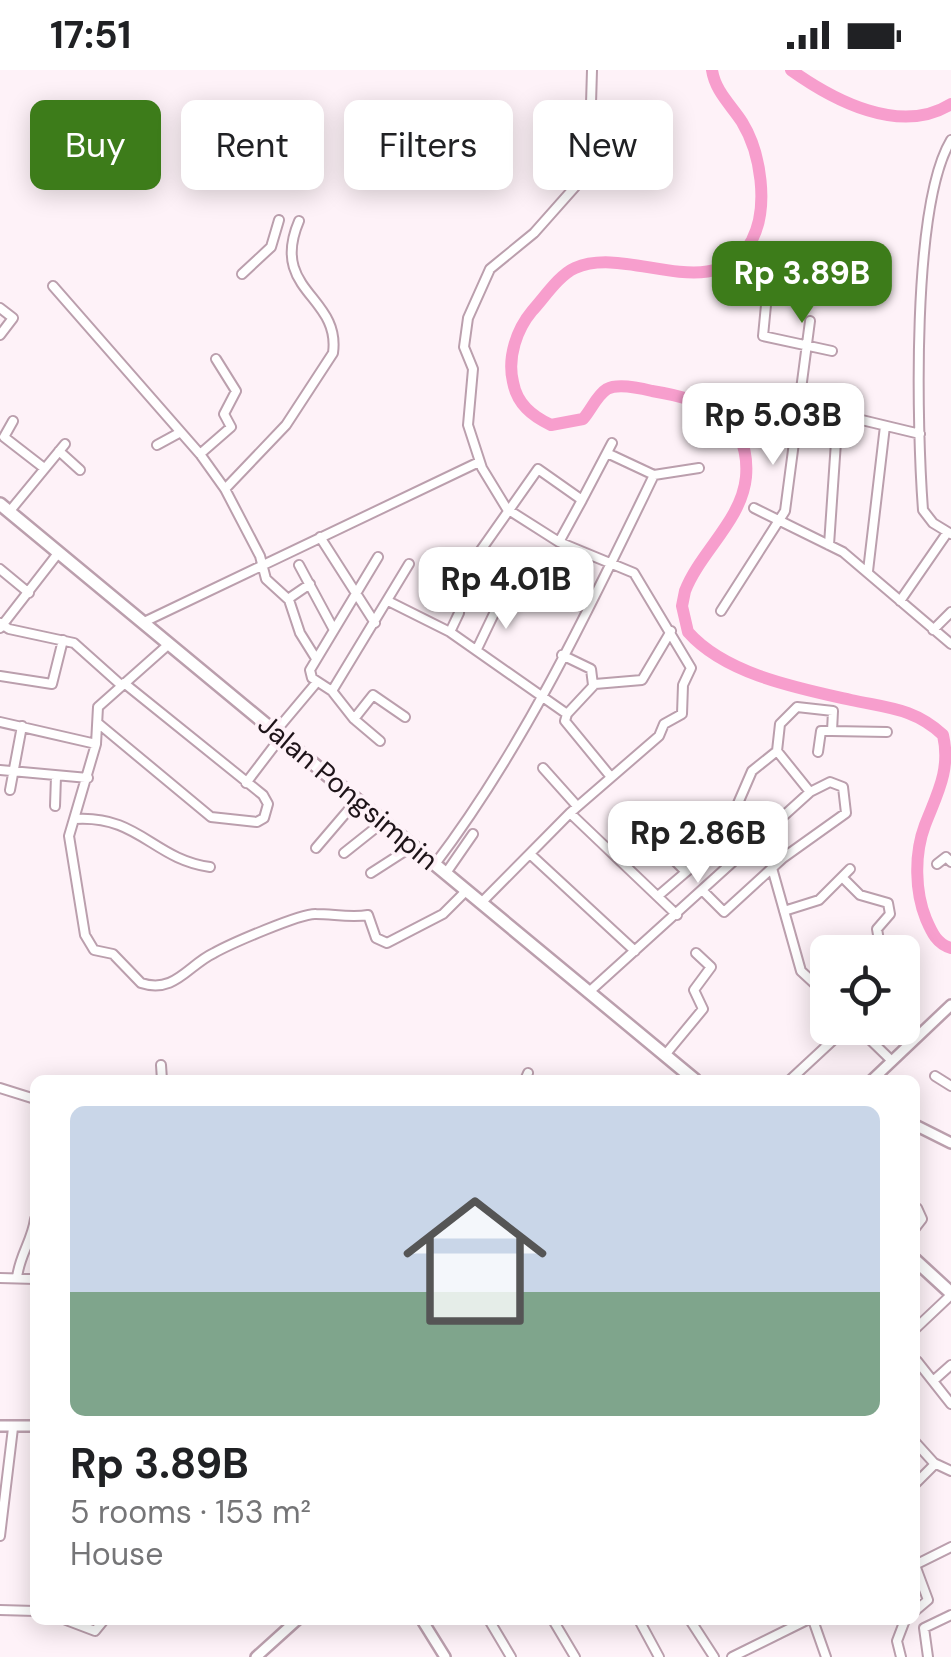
<!DOCTYPE html>
<html lang="en">
<head>
<meta charset="utf-8">
<style>
	:root { --surface:#fff; --page:#f2f2f2; --text:#202124; --muted:#757577; --line:#e0e0e0; --accent:#3d7c1a }
	body { margin:0; font-family:"DM Sans",sans-serif; background:var(--page); color:var(--text); height:100vh; display:flex; flex-direction:column; font-size:38px; white-space:nowrap }
	* { box-sizing:border-box; margin:0 }
	p { font-size:32px; color:var(--muted) }
	.icon { flex:none; width:55px; height:55px; fill:none; stroke:currentColor; stroke-width:2; stroke-linecap:round; stroke-linejoin:round }
	.map { position:relative; flex:1; overflow:hidden }
	.panel { position:absolute; left:30px; top:1005px; width:890px; height:550px; display:flex; flex-direction:column; background:var(--surface); border-radius:15px; box-shadow:0 5px 25px #0003 }
	.panel>* { flex:none }
	.guide { position:absolute; left:30px; top:30px; width:892px; height:90px; display:flex; gap:20px }
	.tools { position:absolute; left:810px; top:865px; display:grid; gap:20px }
	.tools a { display:grid; place-items:center; width:110px; height:110px; border-radius:15px; background:var(--surface); box-shadow:0 5px 25px #0003; font-size:50px }
	.price { position:absolute; translate:-50% -85px; padding:0 22px; border-radius:20px; background:#fff; color:#222; font-size:32px; line-height:65px; filter:drop-shadow(0 2px 5px #0008) }
	.price::after { content:''; position:absolute; left:50%; top:60px; width:30px; height:22px; margin-left:-15px; background:inherit; clip-path:polygon(0 0,100% 0,50% 100%) }
	.price.active { background:var(--accent); color:#fff }
	ul { padding:0; list-style:none }
	li { display:grid; align-content:center; gap:20px; height:530px; padding:0 40px }
	li+li { border-top:2px solid var(--line) }
	li span { display:grid; place-items:center; height:310px; border-radius:15px; color:#555 }
	li>.icon { margin-inline-start:auto }
	span .icon { width:180px; height:180px; fill:#fffc; stroke-width:1 }
	li b { font-size:42px }
	.pill { padding:0 35px; border-radius:15px; background:var(--surface); box-shadow:0 5px 25px #0003; font-size:35px; line-height:90px }
	.pill.active { background:var(--accent); color:#fff }
	.status { display:flex; justify-content:space-between; align-items:center; height:70px; padding:0 50px; background:var(--surface); direction:ltr }
	.status svg { height:28px; fill:currentColor }
	.map>svg:first-child { display:block }
</style>
</head>
<body>
<div class="status"><b>17:51</b><svg viewBox="0 0 49 12"><path d="M0 12V9h3v3zM5 12V6h3v6zM10 12V3h3v9zM15 12V0h3v12zM26 1h20v11H26zM47 4h2v5h-2z"/></svg></div>
<div class="map">
<svg width="951" height="1587" viewBox="0 0 951 1587">
	<rect width="100%" height="100%" fill="#fef2f8"/>
	<g fill="none" stroke-linecap="round" stroke-linejoin="round">
		<path stroke="#f79ecd" stroke-width="12" d="M 712,0 C 715,21 731,35 742,52 C 761,83 769,137 752,170 C 715,238 628,174 575,198 C 559,205 544,228 532,241 C 517,259 507,287 513,312 C 517,334 532,346 551,355 L 583,349 C 591,340 597,325 607,319 C 618,313 640,318 652,321 C 703,329 751,346 746,407 C 742,450 700,482 685,521 L 682,536 L 688,562 C 725,604 797,618 851,630 C 887,638 914,638 943,665 C 951,700 937,724 925,755 C 914,784 915,822 926,849 C 932,863 937,874 951,878
			M 791,0 C 833,30 900,66 951,34"/>
		<g stroke="#bb9fad" stroke-width="12">
			<path id="minor" d="M 951,70 C 911,136 917,359 923,440 L 933,453 L 951,464
				M 242,204 L 271,177 L 279,150
				M 53,216 L 200,384 L 225,419 L 260,486 L 266,509 L 289,530 L 300,563 L 315,587
				M 766,235 L 763,266 L 832,281
				M 0,238 L 13,248 L 0,265
				M 841,345 L 920,364
				M 13,351 L 4,367 L 44,398
				M 157,375 L 179,363
				M 59,381 L 80,400
				M 607,383 L 654,405
				M 200,384 L 231,357 L 224,344 L 236,321 L 216,289
				M 225,419 L 286,355 L 333,283 C 341,226 269,221 299,151
				M 582,430 L 612,373
				M 754,438 L 843,482 L 951,574
				M 9,442 L 65,374
				M 320,467 L 375,553
				M 559,472 L 582,430 L 538,399 L 462,507 L 459,543 L 450,562 L 567,644 L 565,651 L 611,707
				M 829,475 L 837,357
				M 378,487 L 310,600 L 312,608 L 332,621 L 409,494
				M 299,495 L 334,560
				M 0,499 L 29,523
				M 868,501 L 885,356
				M 288,529 L 310,514
				M 388,531 L 450,562
				M 900,531 L 947,463
				M 721,541 L 785,441 L 810,251
				M 144,552 L 479,392
				M 0,553 L 9,559 L 74,573 L 121,615
				M 0,558 L 59,482
				M 933,560 L 951,542
				M 169,574 L 98,637 L 96,674 L 69,766 L 85,865 L 94,880 L 113,884 L 141,913 C 175,924 188,895 214,883 C 230,874 301,843 316,844 C 333,844 351,848 368,845 L 376,868 L 387,873 L 443,844 L 466,821
				M 477,579 L 501,529
				M 562,585 L 591,599 L 593,615
				M 0,606 L 52,614 L 63,570
				M 332,621 L 354,649 L 373,625 L 405,647
				M 567,644 L 595,614 L 642,610 L 671,561
				M 354,649 L 380,671
				M 0,652 L 96,674
				M 99,654 L 211,747 L 257,752 L 264,748 L 268,734 L 263,725 L 124,613
				M 275,662 L 317,612
				M 777,681 L 810,722
				M 818,682 L 821,661 L 832,661
				M 543,698 L 577,736
				M 0,700 L 88,708
				M 246,713 L 281,667
				M 10,720 L 22,656
				M 55,736 L 56,706
				M 570,743 L 677,845
				M 75,749 C 139,745 153,789 210,797
				M 643,759 L 686,802 L 723,768 L 752,701 L 777,681 L 780,654 L 797,637 L 833,641 L 832,661 L 887,662
				M 316,778 L 357,730
				M 344,783 L 383,752
				M 530,784 L 635,881
				M 435,794 C 524,677 590,537 654,405 L 699,398
				M 937,794 L 946,787 L 951,792
				M 772,798 L 801,901 L 828,926
				M 371,803 L 413,776
				M 446,803 L 473,764
				M 845,810 L 860,825 L 888,833 L 890,844 L 877,859 L 881,882
				M 658,826 L 686,802
				M 481,833 L 570,743 L 659,666 L 664,654 L 682,644 L 683,615 L 691,598 L 634,503 L 559,472 L 507,439 L 482,398 L 468,355 L 473,299 L 464,277 L 468,248 L 490,199 L 534,163 L 589,101 L 592,0
				M 784,841 L 819,830 L 850,799
				M 589,922 L 810,722 L 830,712 L 843,717 L 846,743 L 783,788 L 724,842 L 704,822
				M 858,958 L 892,991
				M 665,985 L 703,939 L 694,920 L 711,897 L 696,883
				M 161,995 L 162,1010
				M 935,1006 L 951,1016
				M 525,1010 L 528,1003
				M 790,1010 L 846,958
				M 0,1018 L 35,1029
				M 915,1158 L 922,1149 L 917,1138
				M 0,1208 L 35,1209
				M 17,1208 C 19,1186 32,1171 35,1149
				M 915,1259 L 951,1225
				M 917,1291 L 951,1334
				M 933,1311 L 951,1295
				M 915,1372 L 934,1393 L 951,1401
				M 915,1414 L 935,1394
				M 0,1466 L 13,1358
				M 0,1540 L 35,1541
				M 915,1541 L 928,1530 L 915,1495 L 951,1477
				M 66,1550 L 95,1561 L 104,1550
				M 489,1550 L 511,1587
				M 553,1550 L 575,1587
				M 639,1550 L 659,1587
				M 690,1550 L 714,1587
				M 813,1550 L 826,1587
				M 732,1587 L 807,1550
				M 901,1587 L 897,1571 L 905,1550
				M 928,1587 L 924,1558 L 951,1545"/>
		</g>
		<g stroke="#bb9fad" stroke-width="14">
			<path id="tertiary" d="M 872,1010 L 951,935
				M 915,1055 L 951,1073
				M 0,1356 L 35,1356
				M 422,1550 L 445,1587
				M 256,1587 L 297,1550"/>
		</g>
		<g stroke="#bb9fad" stroke-width="16">
			<path id="primary" d="M 0,434 L 695,1010
				M 915,1190 L 951,1223"/>
		</g>
		<use href="#minor" stroke="#fff" stroke-width="8"/>
		<use href="#tertiary" stroke="#fff" stroke-width="9"/>
		<use href="#primary" stroke="#fff" stroke-width="11"/>
	</g>
	<g text-anchor="middle" dominant-baseline="central" stroke-width="8" stroke-linejoin="round" paint-order="stroke">
		<g font-size="28" fill="#1e1419" stroke="#fef2f8">
			<text transform="translate(348 722) rotate(40)">Jalan Pongsimpin</text>
		</g>
	</g>
</svg>
<div class="tools">
<a><svg class="icon" aria-label="locate" viewBox="0 0 24 24"><circle cx="12" cy="12" r="6"/><path d="M12 2v4M12 18v4M2 12h4M18 12h4"/></svg></a>
</div>
<b class="price active" style="left:802px;top:256px">Rp 3.89B</b>
<b class="price" style="left:773px;top:398px">Rp 5.03B</b>
<b class="price" style="left:506px;top:562px">Rp 4.01B</b>
<b class="price" style="left:698px;top:816px">Rp 2.86B</b>
<div class="guide">
<a class="pill active">Buy</a>
<a class="pill">Rent</a>
<a class="pill">Filters</a>
<a class="pill">New</a>
</div>
<section class="panel">
<ul>
<li><span style="background:linear-gradient(#c9d6e8 60%,#7fa58c 0)"><svg class="icon" aria-label="home" viewBox="0 0 24 24"><path d="M3 11l9-7 9 7M6 9v11h12V9"/></svg></span><div><b>Rp 3.89B</b><p>5 rooms · 153 m²</p><p>House</p></div></li>
</ul>
</section>
</div>
</body>
</html>
